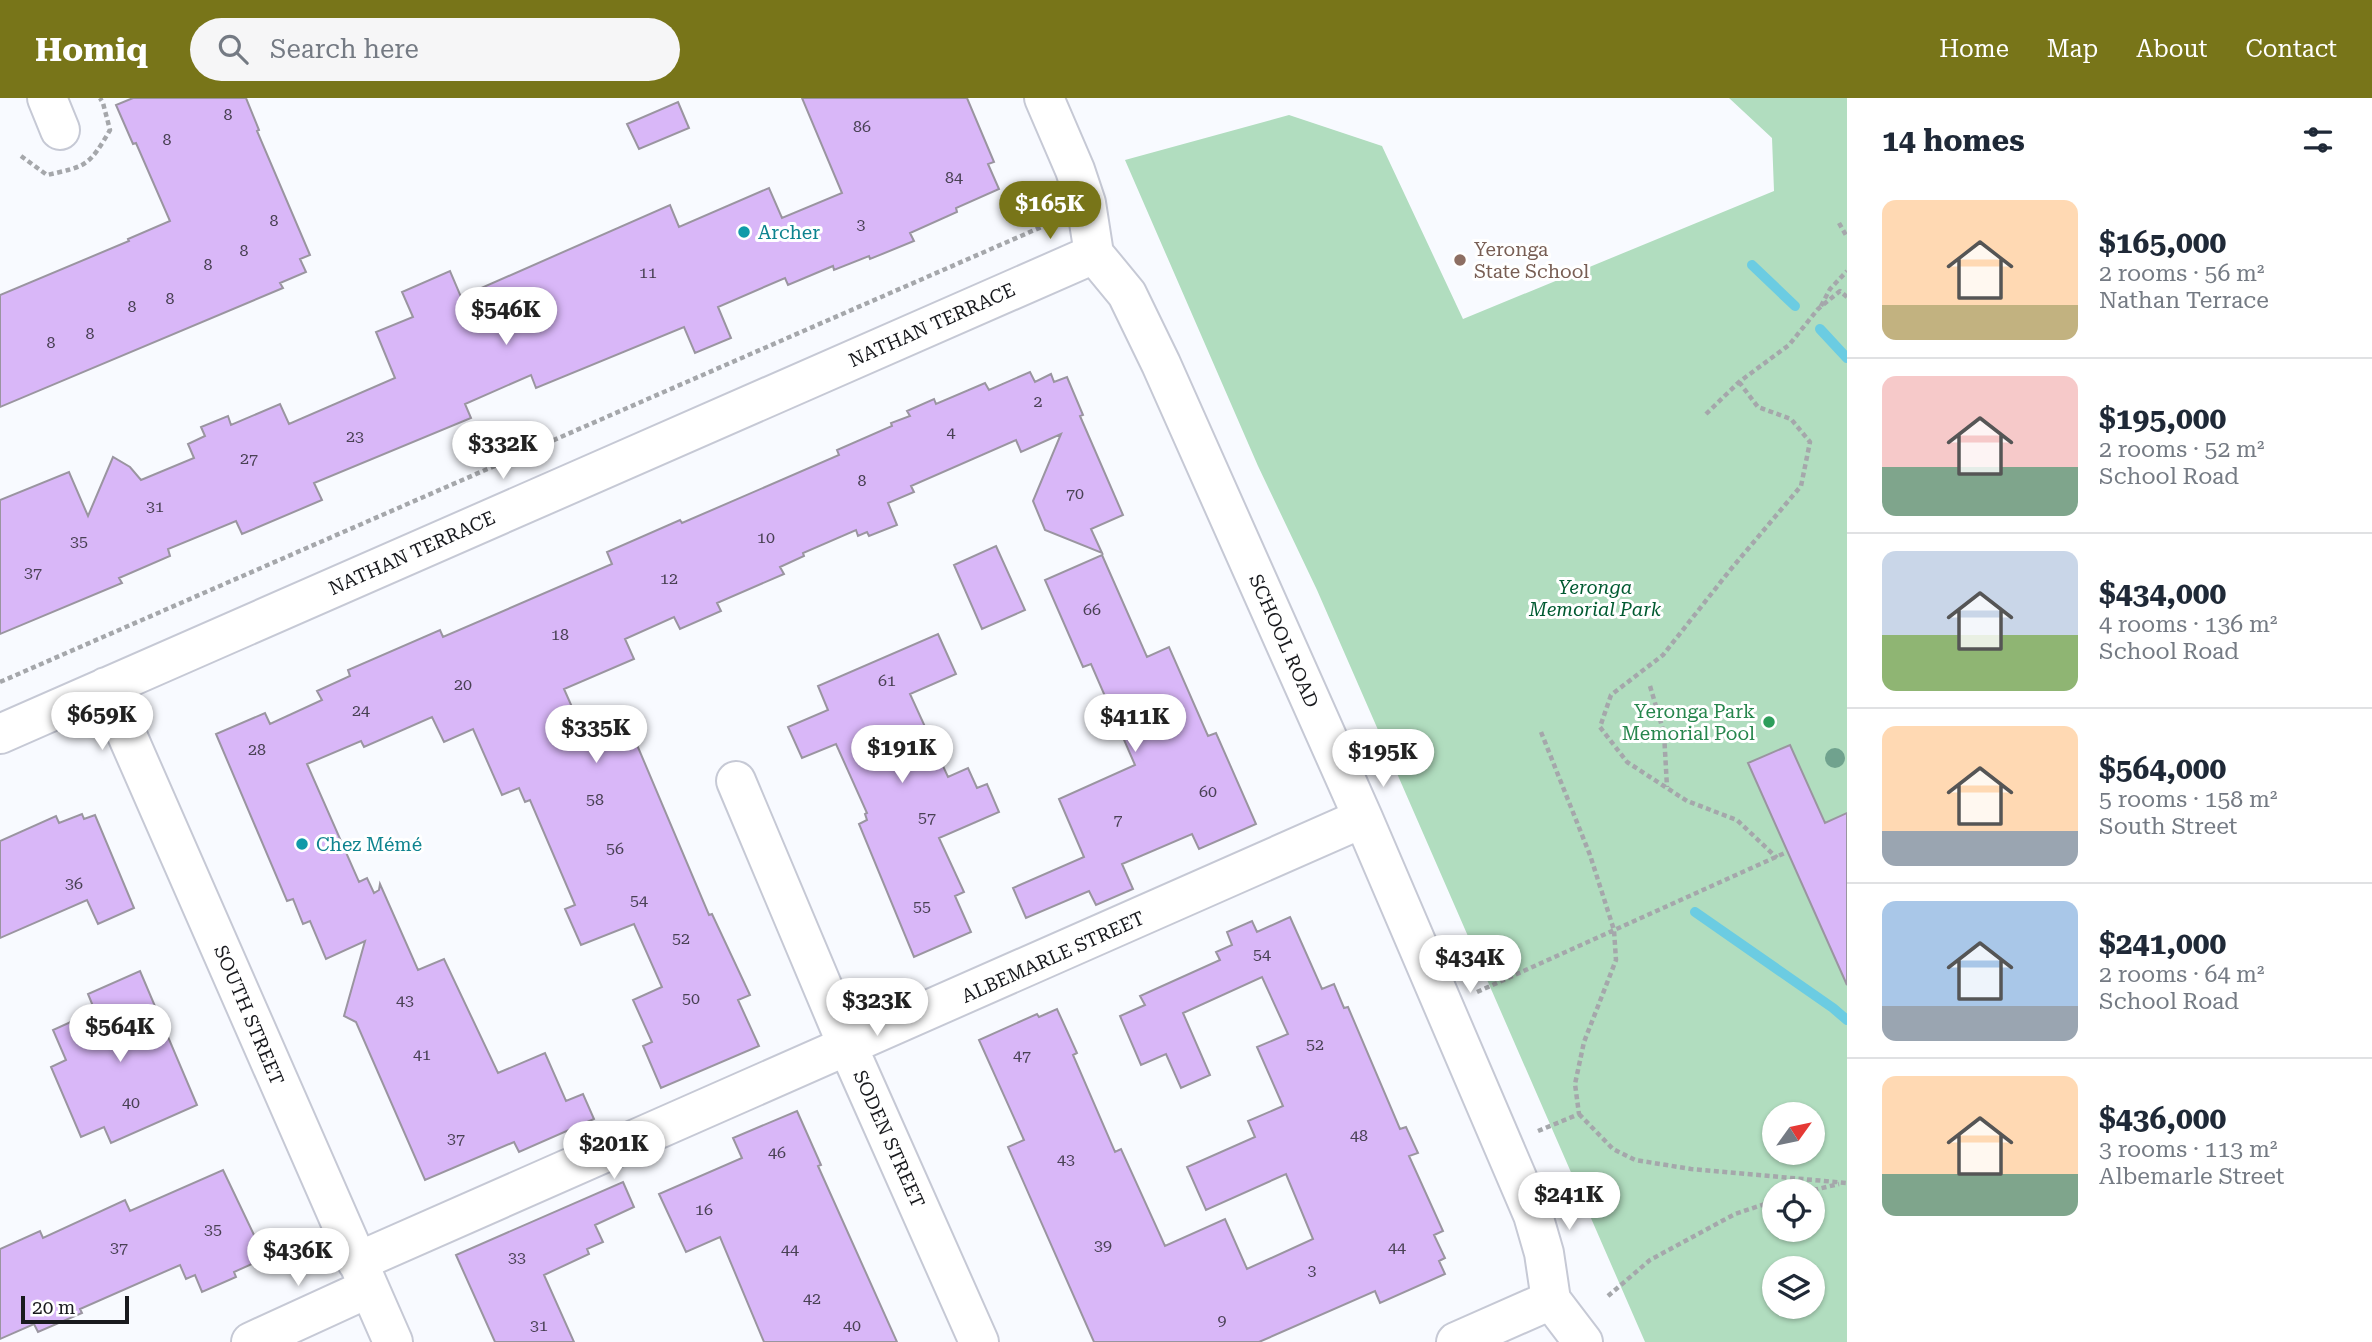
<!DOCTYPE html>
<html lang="en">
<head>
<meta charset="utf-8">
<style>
	:root { --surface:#fff; --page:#f6f6f7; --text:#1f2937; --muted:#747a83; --line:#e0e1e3; --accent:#787519 }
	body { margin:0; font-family:"Roboto Serif",serif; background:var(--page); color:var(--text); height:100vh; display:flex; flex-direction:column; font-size:26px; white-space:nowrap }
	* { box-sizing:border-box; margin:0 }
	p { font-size:23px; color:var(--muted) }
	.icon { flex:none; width:38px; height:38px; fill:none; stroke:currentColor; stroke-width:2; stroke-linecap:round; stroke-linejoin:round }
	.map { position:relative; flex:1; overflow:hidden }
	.details { display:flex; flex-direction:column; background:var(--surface); width:525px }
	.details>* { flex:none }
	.needle { width:46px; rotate:57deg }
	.tools { position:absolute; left:1762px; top:1004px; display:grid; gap:14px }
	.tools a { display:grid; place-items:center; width:63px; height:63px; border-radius:50%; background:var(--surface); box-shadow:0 2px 5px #0004; font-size:35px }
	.scale { position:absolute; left:21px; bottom:18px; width:108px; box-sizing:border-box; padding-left:7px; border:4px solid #191a1e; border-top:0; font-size:19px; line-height:24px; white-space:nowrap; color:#191a1e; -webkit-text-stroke:5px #fff; paint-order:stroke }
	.price { position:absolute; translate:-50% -60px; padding:0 16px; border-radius:24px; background:#fff; color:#222; font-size:23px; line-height:46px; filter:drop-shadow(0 2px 4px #0008) }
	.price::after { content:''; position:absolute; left:50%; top:42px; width:21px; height:16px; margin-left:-10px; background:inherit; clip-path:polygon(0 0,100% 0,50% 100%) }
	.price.active { background:var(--accent); color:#fff }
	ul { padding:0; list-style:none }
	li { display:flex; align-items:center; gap:21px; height:175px; padding:0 35px }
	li+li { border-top:2px solid var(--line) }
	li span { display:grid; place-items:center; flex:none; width:196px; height:140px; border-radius:14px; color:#555 }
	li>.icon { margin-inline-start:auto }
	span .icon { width:84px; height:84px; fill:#fffc; stroke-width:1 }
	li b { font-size:30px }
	h2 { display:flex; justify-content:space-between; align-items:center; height:84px; padding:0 35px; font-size:30px }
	header { display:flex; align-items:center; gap:42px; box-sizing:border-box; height:98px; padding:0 35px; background:var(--accent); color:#fff }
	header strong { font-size:33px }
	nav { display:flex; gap:38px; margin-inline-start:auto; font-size:24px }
	.search { width:490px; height:63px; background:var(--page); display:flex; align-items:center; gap:18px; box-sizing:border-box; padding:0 24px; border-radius:38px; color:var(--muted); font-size:26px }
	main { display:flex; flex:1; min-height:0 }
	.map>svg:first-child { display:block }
</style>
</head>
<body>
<header>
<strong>Homiq</strong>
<div class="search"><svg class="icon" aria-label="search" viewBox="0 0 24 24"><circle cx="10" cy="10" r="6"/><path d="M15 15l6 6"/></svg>Search here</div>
<nav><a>Home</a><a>Map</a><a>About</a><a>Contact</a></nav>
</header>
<main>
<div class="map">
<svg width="1847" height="1244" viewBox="0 0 1847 1244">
	<rect width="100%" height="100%" fill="#f8faff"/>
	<path fill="#b1ddbf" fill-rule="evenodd" d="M 1729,0 L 1847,0 L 1847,1244 L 1645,1244 L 1317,492 L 1258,368 L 1125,62 L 1289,17 L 1382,48 L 1463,221 L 1774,93 L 1772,40 ZM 1774,1017 L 1813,1017 L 1813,1055 L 1774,1055 ZM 1774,1094 L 1813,1094 L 1813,1132 L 1774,1132 ZM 1774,1171 L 1813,1171 L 1813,1209 L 1774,1209 Z"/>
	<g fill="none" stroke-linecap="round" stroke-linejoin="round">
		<path stroke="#6bcce2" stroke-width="10" d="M 1752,167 L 1795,208
			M 1820,231 L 1847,260
			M 1695,814 L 1833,910 L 1847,922"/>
	</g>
	<path fill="#d9b7f8" stroke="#9a95a0" stroke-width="2" d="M 133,0 L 246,0 L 259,32 L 257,33 L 310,157 L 300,161 L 306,174 L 280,185 L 283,190 L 0,309 L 0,197 L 129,143 L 128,141 L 170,123 L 136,45 L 133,46 L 116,7 Z
		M 802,0 L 967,0 L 994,64 L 988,66 L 999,91 L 956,110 L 957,114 L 910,135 L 914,143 L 870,161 L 869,158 L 834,172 L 833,168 L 788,187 L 785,180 L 718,209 L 731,240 L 695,255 L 684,229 L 536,290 L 531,277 L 465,306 L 471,320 L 314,385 L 322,402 L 242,436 L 236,423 L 168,451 L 170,458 L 119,480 L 122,485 L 0,536 L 0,402 L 69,374 L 88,418 L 113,359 L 130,369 L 141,382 L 194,360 L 188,346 L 205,338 L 201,329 L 228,318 L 231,327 L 280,306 L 289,326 L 395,280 L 376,234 L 413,219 L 402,194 L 450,173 L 461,199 L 670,107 L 679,129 L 769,90 L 782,120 L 842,95 Z
		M 678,4 L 689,30 L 639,51 L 627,26 Z
		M 1030,274 L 1035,284 L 1051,276 L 1054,284 L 1067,279 L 1083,317 L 1080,318 L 1123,417 L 1091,431 L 1102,455 L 1045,432 L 1033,403 L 1061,336 L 1021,354 L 1016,342 L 911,388 L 914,394 L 888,405 L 897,427 L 869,438 L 867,434 L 858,438 L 856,432 L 803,455 L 804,458 L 780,469 L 784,476 L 717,505 L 721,513 L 680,531 L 674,519 L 625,541 L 634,561 L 564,591 L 591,652 L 632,635 L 709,817 L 712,816 L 750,897 L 738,902 L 759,948 L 661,990 L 643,948 L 652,944 L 633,902 L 662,889 L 634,826 L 581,847 L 565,811 L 575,807 L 530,702 L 525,704 L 519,690 L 502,697 L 473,631 L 444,644 L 432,619 L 364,649 L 361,643 L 307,666 L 359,784 L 367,780 L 374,795 L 379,792 L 380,786 L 418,872 L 444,861 L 498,975 L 545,955 L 566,1003 L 583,996 L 594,1021 L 519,1054 L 514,1044 L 425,1082 L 356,924 L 344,918 L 365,843 L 326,861 L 310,823 L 303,826 L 293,801 L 287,803 L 216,636 L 265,615 L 270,626 L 322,602 L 317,593 L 350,578 L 348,572 L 440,532 L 443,539 L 612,466 L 607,454 L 680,422 L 682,425 L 839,357 L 837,352 L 892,328 L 891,325 L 910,318 L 907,313 L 934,301 L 936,306 L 985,285 L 989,292 Z
		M 996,448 L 1025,512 L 982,531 L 954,467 Z
		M 1102,457 L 1147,559 L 1169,549 L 1208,638 L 1216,635 L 1256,726 L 1199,751 L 1192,736 L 1122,766 L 1133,791 L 1096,807 L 1089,793 L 1026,820 L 1013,790 L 1084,759 L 1059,701 L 1135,667 L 1091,566 L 1083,569 L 1045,482 Z
		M 938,536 L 956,576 L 910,596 L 948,679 L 968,670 L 977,690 L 987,686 L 999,714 L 939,740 L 964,794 L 955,798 L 971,834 L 914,859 L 859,726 L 867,722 L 865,716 L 867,715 L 836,646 L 802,660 L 788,629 L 828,612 L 818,588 Z
		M 1790,647 L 1825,725 L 1847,715 L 1847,887 L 1748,665 Z
		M 82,716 L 84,721 L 95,717 L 134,810 L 98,826 L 87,802 L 0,840 L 0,743 L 56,718 L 59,725 Z
		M 1290,819 L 1322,891 L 1334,886 L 1344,910 L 1348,909 L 1400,1031 L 1406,1029 L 1418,1055 L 1409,1058 L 1443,1133 L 1434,1137 L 1445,1160 L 1439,1163 L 1445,1176 L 1380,1205 L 1375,1193 L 1259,1244 L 1094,1244 L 1008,1049 L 1024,1042 L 979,942 L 1037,916 L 1039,919 L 1057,911 L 1077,955 L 1073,957 L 1115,1054 L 1121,1051 L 1165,1148 L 1225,1121 L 1247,1171 L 1313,1141 L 1286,1076 L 1206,1112 L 1187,1069 L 1255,1039 L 1248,1023 L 1283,1008 L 1257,949 L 1288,936 L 1262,879 L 1183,915 L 1210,977 L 1181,990 L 1166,956 L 1141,967 L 1120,918 L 1145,907 L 1140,898 L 1220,862 L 1216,854 L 1232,847 L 1227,834 L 1252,823 L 1257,834 Z
		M 140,873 L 197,1007 L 111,1045 L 104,1029 L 81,1039 L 51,969 L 66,962 L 53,932 L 95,913 L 88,896 Z
		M 797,1013 L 821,1067 L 818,1068 L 897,1244 L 764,1244 L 720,1139 L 686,1154 L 659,1096 L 742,1060 L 733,1040 Z
		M 223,1072 L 265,1160 L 234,1174 L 236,1179 L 202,1194 L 195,1177 L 186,1181 L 180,1167 L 80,1211 L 82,1215 L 38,1234 L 34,1226 L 0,1241 L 0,1151 L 40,1133 L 43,1140 L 125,1102 L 130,1113 Z
		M 623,1084 L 634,1109 L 595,1127 L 603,1144 L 587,1151 L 589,1156 L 544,1177 L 574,1244 L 495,1244 L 456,1157 Z"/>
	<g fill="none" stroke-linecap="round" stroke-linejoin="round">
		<g stroke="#c6c9d5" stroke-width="42">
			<path id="minor" d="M 47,0 L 60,32
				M 1044,0 L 1075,72 L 1086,105 L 1094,156 L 1127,196 L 1161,266 L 1363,720 L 1533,1117 L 1544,1155 L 1551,1202 L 1583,1244
				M 106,589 L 393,1244
				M 0,636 L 1094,156
				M 736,683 L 848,949 L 979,1244
				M 357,1164 L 1363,720
				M 251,1244 L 369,1190
				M 1456,1244 L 1551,1202"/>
		</g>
		<path stroke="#a5a7ab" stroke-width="4.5" stroke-dasharray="5 3.5" stroke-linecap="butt" d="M 21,58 L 47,77 C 87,68 89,68 110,32 L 103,5 L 100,0
			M 1839,125 L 1847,139
			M 1821,208 L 1830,191 L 1847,173
			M 1739,284 L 1758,309 L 1791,321 L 1810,344 L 1801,388 L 1731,471 L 1663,557 L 1611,597 L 1600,629 L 1627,664 L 1687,703 L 1737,722 L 1777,760
			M 1706,316 L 1739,284 L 1789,247 L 1818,211 L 1840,193 L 1847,199
			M 0,584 L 1046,127
			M 1650,588 L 1664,635 L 1667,689
			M 1541,634 L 1590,757 L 1614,832 L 1616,862 L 1584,944 L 1575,986 L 1579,1016
			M 1477,894 L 1787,754
			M 1579,1016 L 1613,1051 L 1635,1062 L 1691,1071 L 1847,1085
			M 1538,1033 L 1579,1016
			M 1805,1094 L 1839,1086
			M 1608,1198 L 1650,1162 L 1735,1116 L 1774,1103"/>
		<use href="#minor" stroke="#fff" stroke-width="38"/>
	</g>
	<circle fill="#70a28e" cx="1835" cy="660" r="10"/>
	<g fill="#0f9aa8" stroke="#fff" stroke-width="2.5">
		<circle cx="744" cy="134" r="7"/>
		<circle cx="302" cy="746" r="7"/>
	</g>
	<circle fill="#8d6e63" stroke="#fff" stroke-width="2.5" cx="1460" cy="162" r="7"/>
	<circle fill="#2e9e5b" stroke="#fff" stroke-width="2.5" cx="1769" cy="624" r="7"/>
	<g text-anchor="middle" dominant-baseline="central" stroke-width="6" stroke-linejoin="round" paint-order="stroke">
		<g font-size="16" fill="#494154">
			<text x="228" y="16">8</text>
			<text x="862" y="28">86</text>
			<text x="167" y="41">8</text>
			<text x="954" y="79">84</text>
			<text x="274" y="122">8</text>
			<text x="861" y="126">3</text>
			<text x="244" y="152">8</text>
			<text x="208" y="166">8</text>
			<text x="648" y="174">11</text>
			<text x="170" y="200">8</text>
			<text x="132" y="208">8</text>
			<text x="90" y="235">8</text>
			<text x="51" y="244">8</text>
			<text x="1038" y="303">2</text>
			<text x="951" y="334">4</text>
			<text x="355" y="338">23</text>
			<text x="249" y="360">27</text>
			<text x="862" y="382">8</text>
			<text x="1075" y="395">70</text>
			<text x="155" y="408">31</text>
			<text x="766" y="439">10</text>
			<text x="79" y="443">35</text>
			<text x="33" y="474">37</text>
			<text x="669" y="480">12</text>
			<text x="1092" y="511">66</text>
			<text x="560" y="536">18</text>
			<text x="887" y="582">61</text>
			<text x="463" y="586">20</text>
			<text x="361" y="612">24</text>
			<text x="257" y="651">28</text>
			<text x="1208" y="693">60</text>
			<text x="595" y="701">58</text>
			<text x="927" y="719">57</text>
			<text x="1118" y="721">7</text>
			<text x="615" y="750">56</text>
			<text x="74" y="785">36</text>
			<text x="639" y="802">54</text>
			<text x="922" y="808">55</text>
			<text x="681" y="840">52</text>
			<text x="1262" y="856">54</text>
			<text x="691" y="900">50</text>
			<text x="405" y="902">43</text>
			<text x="1315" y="946">52</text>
			<text x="422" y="956">41</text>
			<text x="1022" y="957">47</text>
			<text x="131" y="1004">40</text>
			<text x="1359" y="1037">48</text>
			<text x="456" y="1040">37</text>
			<text x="777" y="1054">46</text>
			<text x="1066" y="1061">43</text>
			<text x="704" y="1111">16</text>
			<text x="213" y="1131">35</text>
			<text x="1103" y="1147">39</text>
			<text x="119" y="1149">37</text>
			<text x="1397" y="1149">44</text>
			<text x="790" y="1151">44</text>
			<text x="517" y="1159">33</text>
			<text x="1312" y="1172">3</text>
			<text x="812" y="1200">42</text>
			<text x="1222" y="1222">9</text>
			<text x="539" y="1227">31</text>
			<text x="852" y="1227">40</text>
		</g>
		<g font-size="19" fill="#0d838f" stroke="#fff" text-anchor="start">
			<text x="758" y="134">Archer</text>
			<text x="316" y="746">Chez Mémé</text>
		</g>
		<g font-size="19" fill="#785e54" stroke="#fff" text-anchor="start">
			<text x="1474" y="151">Yeronga<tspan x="1474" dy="22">State School</tspan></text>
		</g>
		<g font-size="19" fill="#191a1e" stroke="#fff">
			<text transform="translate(932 227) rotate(-24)">NATHAN TERRACE</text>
			<text transform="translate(412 455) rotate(-24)">NATHAN TERRACE</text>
			<text transform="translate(1284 543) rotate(66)">SCHOOL ROAD</text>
			<text transform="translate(1053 859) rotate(-24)">ALBEMARLE STREET</text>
			<text transform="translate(249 917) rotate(67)">SOUTH STREET</text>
			<text transform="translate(889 1041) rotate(66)">SODEN STREET</text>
		</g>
		<g font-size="19" font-style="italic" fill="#005a31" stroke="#fff">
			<text x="1595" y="489">Yeronga<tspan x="1595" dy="22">Memorial Park</tspan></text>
		</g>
		<g font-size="19" fill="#27864d" stroke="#fff" text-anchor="end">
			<text x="1755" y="613">Yeronga Park<tspan x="1755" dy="22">Memorial Pool</tspan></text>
		</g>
	</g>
</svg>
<div class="tools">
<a><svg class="needle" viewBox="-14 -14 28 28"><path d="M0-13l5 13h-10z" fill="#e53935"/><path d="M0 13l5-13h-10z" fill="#747a83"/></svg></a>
<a><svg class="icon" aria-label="locate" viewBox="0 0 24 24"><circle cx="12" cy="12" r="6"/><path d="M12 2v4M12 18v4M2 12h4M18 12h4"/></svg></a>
<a><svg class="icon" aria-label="layers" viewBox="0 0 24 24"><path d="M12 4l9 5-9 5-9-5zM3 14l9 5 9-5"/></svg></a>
</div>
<div class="scale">20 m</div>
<b class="price active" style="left:1050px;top:143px">$165K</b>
<b class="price" style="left:506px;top:249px">$546K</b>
<b class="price" style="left:503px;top:383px">$332K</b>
<b class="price" style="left:102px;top:654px">$659K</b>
<b class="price" style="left:1135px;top:656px">$411K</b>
<b class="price" style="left:596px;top:667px">$335K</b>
<b class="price" style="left:902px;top:687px">$191K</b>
<b class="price" style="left:1383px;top:691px">$195K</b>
<b class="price" style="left:1470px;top:897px">$434K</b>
<b class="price" style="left:877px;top:940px">$323K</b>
<b class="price" style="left:120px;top:966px">$564K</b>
<b class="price" style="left:614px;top:1083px">$201K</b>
<b class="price" style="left:1569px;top:1134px">$241K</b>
<b class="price" style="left:298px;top:1190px">$436K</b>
</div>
<section class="details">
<h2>14 homes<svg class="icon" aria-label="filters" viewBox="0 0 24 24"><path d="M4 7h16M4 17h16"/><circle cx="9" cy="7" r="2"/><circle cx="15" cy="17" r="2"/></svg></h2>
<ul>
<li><span style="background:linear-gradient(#ffd9b3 75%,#c2b280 0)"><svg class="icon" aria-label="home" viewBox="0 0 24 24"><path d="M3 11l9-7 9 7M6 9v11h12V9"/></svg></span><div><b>$165,000</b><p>2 rooms · 56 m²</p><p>Nathan Terrace</p></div></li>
<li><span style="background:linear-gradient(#f6c9c9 65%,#7fa58c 0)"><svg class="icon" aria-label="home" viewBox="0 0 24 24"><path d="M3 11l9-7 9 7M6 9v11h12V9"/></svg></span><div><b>$195,000</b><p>2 rooms · 52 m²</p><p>School Road</p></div></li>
<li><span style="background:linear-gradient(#c9d6e8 60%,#8fb573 0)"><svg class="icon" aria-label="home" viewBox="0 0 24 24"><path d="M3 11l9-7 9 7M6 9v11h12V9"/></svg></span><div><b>$434,000</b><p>4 rooms · 136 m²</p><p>School Road</p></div></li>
<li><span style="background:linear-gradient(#ffd9b3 75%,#9aa5b1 0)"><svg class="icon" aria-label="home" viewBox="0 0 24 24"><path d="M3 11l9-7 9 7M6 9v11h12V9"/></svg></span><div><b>$564,000</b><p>5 rooms · 158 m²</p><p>South Street</p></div></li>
<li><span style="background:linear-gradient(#a9c7e8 75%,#9aa5b1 0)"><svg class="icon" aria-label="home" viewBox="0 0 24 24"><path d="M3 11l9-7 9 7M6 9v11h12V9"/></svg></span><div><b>$241,000</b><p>2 rooms · 64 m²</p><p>School Road</p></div></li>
<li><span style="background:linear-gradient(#ffd9b3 70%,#7fa58c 0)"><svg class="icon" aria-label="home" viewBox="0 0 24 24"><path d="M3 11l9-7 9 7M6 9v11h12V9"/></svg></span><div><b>$436,000</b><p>3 rooms · 113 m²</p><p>Albemarle Street</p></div></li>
</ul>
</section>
</main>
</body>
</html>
